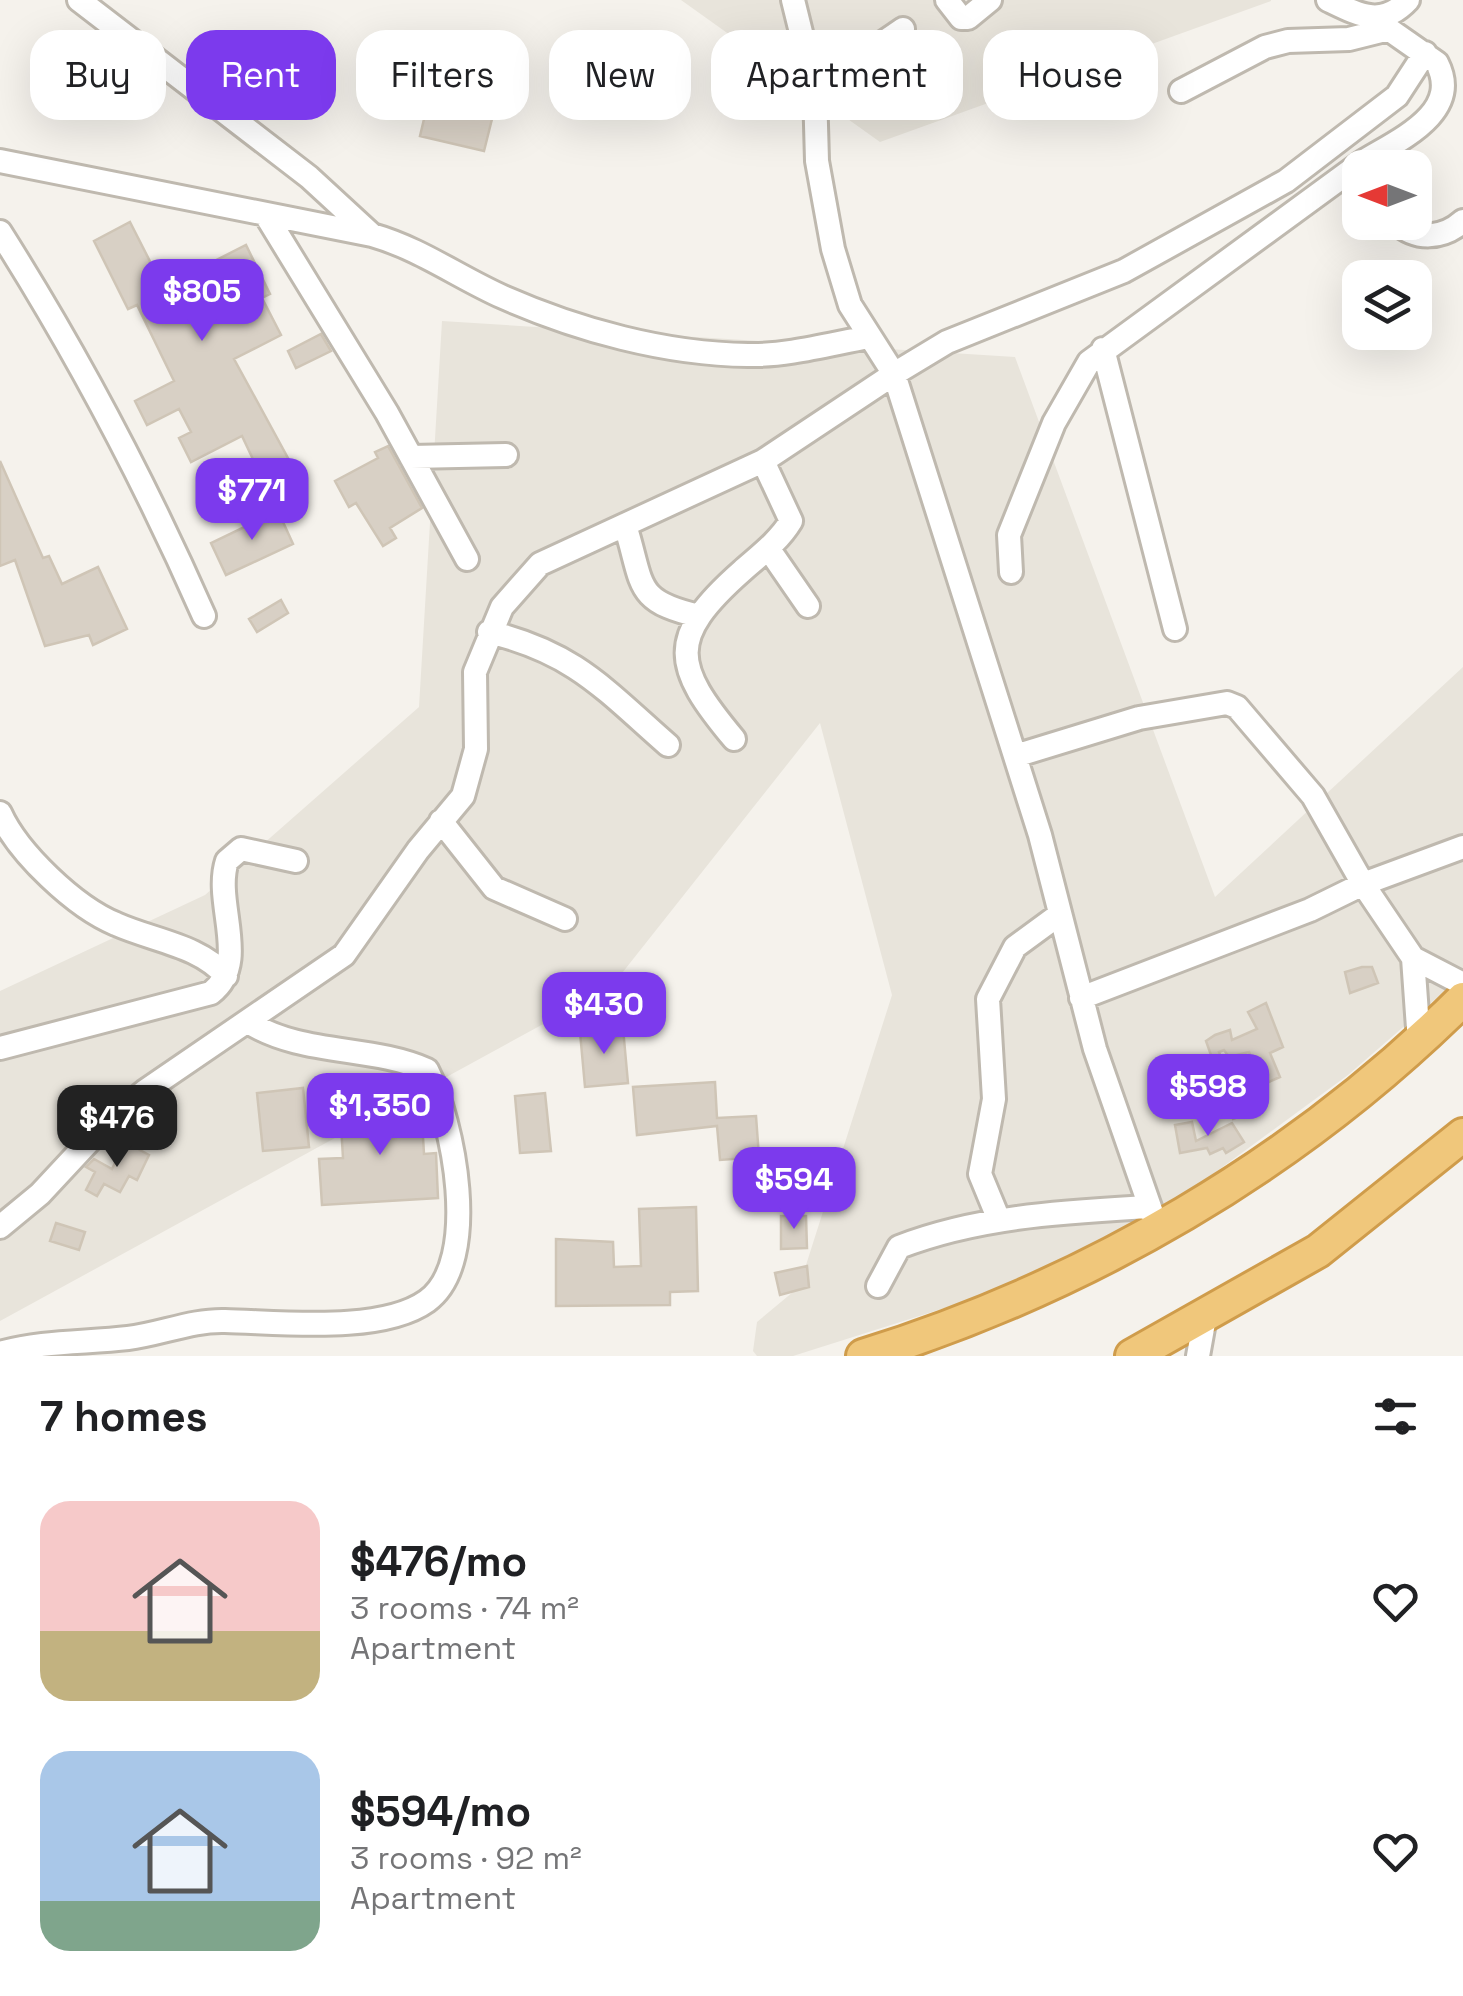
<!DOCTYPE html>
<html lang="en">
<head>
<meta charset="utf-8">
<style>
	:root { --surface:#fff; --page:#f2f2f2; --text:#202124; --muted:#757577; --accent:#7c3aed }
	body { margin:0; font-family:"Space Grotesk",sans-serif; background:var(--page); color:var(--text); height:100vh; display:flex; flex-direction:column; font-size:38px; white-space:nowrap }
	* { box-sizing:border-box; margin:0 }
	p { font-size:32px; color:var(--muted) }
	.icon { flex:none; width:55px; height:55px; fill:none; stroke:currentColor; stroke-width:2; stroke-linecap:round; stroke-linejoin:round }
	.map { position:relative; height:1356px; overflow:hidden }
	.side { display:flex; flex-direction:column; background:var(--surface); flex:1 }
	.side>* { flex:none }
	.top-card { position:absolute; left:30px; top:30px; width:1405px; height:90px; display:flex; gap:20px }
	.needle { width:65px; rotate:270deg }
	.tools { position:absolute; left:1342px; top:150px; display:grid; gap:20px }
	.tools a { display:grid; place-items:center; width:90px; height:90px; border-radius:20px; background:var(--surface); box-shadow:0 10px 40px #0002; font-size:50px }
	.price { position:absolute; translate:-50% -85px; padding:0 22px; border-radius:20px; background:var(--accent); color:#fff; font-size:32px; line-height:65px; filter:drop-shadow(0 2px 5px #0008) }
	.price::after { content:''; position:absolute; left:50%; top:60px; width:30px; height:22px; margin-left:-15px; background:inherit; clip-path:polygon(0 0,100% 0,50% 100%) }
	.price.selected { background:#222; color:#fff }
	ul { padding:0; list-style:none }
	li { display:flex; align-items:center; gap:30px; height:250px; padding:0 40px }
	li span { display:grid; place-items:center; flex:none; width:280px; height:200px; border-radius:30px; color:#555 }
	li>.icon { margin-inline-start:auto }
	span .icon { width:120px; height:120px; fill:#fffc; stroke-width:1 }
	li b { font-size:42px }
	h2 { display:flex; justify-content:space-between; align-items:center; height:120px; padding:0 40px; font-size:42px }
	.tag { padding:0 35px; border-radius:30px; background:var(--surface); box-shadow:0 10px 40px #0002; font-size:35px; line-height:90px }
	.tag.selected { background:var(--accent); color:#fff }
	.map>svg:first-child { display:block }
</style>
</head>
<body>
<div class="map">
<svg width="1463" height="1356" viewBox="0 0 1463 1356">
	<rect width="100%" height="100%" fill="#f5f2ec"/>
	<path fill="#e8e4db" d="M 681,0 L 1271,0 L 1271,1 L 880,142 Z
		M 442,321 L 1015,357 L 1215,897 L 1463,667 L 1463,975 L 1348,1075 L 1153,1218 L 973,1299 L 793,1356 L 757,1356 L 753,1351 L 757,1322 L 799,1287 L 892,995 L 820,723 L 611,987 L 0,1321 L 0,991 L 205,895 L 419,707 Z"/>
	<path fill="#d8d0c5" stroke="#cfc5b6" stroke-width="2.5" d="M 429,98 L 493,115 L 484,151 L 420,136 Z
		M 130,222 L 163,287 L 246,245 L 270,294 L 262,298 L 281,335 L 234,359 L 289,460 L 260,474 L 242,436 L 191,462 L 179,438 L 191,432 L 179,409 L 147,425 L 135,401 L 174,381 L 137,305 L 128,309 L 94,241 Z
		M 321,334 L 331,351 L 296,368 L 288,351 Z
		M 388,446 L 422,508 L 390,528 L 396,538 L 383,546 L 356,503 L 349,507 L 335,481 L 378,458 L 375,452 Z
		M 0,461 L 43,558 L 49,556 L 62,584 L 98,567 L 127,629 L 93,645 L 89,635 L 45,646 L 15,560 L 0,566 Z
		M 278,511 L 293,544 L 226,575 L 211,543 Z
		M 281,600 L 288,613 L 257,632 L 249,619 Z
		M 1362,967 L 1372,967 L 1378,983 L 1350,993 L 1345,972 Z
		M 1266,1003 L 1283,1047 L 1270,1053 L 1280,1077 L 1262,1085 L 1249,1052 L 1229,1057 L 1224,1050 L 1219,1052 L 1244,1115 L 1233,1119 L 1219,1082 L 1205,1086 L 1195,1061 L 1211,1055 L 1206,1041 L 1215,1035 L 1230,1030 L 1232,1040 L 1257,1029 L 1248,1012 Z
		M 623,1028 L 628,1083 L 585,1087 L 580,1032 Z
		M 715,1082 L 717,1118 L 756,1116 L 759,1157 L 720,1160 L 717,1126 L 637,1135 L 633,1087 Z
		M 303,1088 L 309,1147 L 263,1151 L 257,1093 Z
		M 545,1093 L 551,1151 L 520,1153 L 515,1096 Z
		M 421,1103 L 424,1154 L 436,1153 L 438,1198 L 322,1205 L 319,1159 L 343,1158 L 340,1107 Z
		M 1192,1122 L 1196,1141 L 1232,1123 L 1244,1142 L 1226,1153 L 1223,1148 L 1210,1154 L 1207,1148 L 1180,1153 L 1175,1125 Z
		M 125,1142 L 149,1155 L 137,1180 L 129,1176 L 120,1192 L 104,1184 L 97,1196 L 86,1190 L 95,1172 L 86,1167 L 94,1159 L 112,1169 Z
		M 841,1161 L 846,1183 L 816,1190 L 811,1168 Z
		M 696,1207 L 698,1291 L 670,1292 L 670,1305 L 556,1306 L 556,1239 L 613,1242 L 614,1267 L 641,1266 L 639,1209 Z
		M 781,1216 L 806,1216 L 807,1248 L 781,1249 Z
		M 56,1223 L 85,1232 L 79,1250 L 50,1241 Z
		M 807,1266 L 809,1287 L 780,1295 L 775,1273 Z"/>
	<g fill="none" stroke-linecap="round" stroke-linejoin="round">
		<g stroke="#bfb9af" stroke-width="28">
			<path id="minor" d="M 79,0 L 309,177 L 372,235
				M 793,0 L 815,89 L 817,161 L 833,249 L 850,305 L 894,374 L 947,342 L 1124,271 L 1286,181 L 1397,96 L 1425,53
				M 947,0 L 961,18 L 968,18 L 990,0
				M 1328,0 C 1359,15 1382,28 1408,0
				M 815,89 L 903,29
				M 1181,91 L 1265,47 L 1288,41 L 1349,39 L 1389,29
				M 0,161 L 372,235 C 421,249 458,277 503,297 C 578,330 665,354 748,355 C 787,356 830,344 869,337
				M 267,217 L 387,413 L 467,559
				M 1396,222 C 1416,241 1443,239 1463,221
				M 0,232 C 78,355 145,482 204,616
				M 1103,349 L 1175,629
				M 411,457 L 506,455
				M 625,525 C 644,585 633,601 699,616
				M 768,548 L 808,606
				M 1011,572 L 1009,535 L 1054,423 L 1089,362 L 1361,163 C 1396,141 1463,114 1437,63 L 1374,19
				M 489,632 C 575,653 604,689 668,745
				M 734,739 C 673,666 666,638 742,571 C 759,556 779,541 791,521 L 763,461
				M 1015,756 L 1139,718 L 1227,703 L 1237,707 L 1313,796 L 1363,884 L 1463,847
				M 0,813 C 18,853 75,907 116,924 C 154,941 199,945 226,976
				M 441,821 L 494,888 L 565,919
				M 1413,958 L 1419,1042
				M 1081,998 L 1310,910 L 1363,884 L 1413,958 L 1463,984
				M 0,1048 L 211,993 C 251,962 213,903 227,861 L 241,849 L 296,861
				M 999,1220 L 980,1174 L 994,1099 L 988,999 L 1015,947 L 1060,914
				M 0,1227 L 40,1194 L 108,1121 L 145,1091 L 344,955 L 418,850 L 463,796 L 476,749 L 475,672 L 502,607 L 540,564 L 763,461 L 894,374 L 1040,835 L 1095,1049 L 1158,1230
				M 878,1286 L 899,1247 C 979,1216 1065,1212 1149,1207
				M 0,1353 C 42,1341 85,1343 128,1338 C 161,1334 192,1320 225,1321 C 279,1322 381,1334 427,1301 C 482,1261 453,1120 427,1070 C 371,1045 302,1056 248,1022
				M 1198,1356 L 1205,1317"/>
		</g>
		<g stroke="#cf9c4b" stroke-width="38">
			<path id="highway" d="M 863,1356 C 1087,1286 1296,1165 1463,999
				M 1132,1356 L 1318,1251 L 1463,1135"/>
		</g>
		<use href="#minor" stroke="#fff" stroke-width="22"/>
		<use href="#highway" stroke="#f0c77b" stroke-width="32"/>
	</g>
</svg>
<div class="tools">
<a><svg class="needle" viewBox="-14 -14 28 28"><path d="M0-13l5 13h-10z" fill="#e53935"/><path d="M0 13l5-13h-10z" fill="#757577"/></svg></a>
<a><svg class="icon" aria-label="layers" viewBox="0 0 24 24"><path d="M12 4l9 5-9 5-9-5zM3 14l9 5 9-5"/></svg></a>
</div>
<b class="price" style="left:202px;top:344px">$805</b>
<b class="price" style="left:252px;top:543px">$771</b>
<b class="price" style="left:604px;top:1057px">$430</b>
<b class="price" style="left:1208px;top:1139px">$598</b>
<b class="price" style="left:380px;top:1158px">$1,350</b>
<b class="price selected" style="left:117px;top:1170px">$476</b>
<b class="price" style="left:794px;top:1232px">$594</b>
<div class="top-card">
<a class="tag">Buy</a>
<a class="tag selected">Rent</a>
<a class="tag">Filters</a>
<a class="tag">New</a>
<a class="tag">Apartment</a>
<a class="tag">House</a>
</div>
</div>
<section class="side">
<h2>7 homes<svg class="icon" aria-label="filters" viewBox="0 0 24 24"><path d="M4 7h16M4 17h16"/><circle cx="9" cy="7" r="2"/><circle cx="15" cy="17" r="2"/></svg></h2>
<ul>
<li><span style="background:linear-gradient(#f6c9c9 65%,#c2b280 0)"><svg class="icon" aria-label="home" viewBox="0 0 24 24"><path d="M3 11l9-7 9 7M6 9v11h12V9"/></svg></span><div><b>$476/mo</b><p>3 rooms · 74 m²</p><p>Apartment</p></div><svg class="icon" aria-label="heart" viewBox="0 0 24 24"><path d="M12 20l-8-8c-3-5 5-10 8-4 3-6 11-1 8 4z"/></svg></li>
<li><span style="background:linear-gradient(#a9c7e8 75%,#7fa58c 0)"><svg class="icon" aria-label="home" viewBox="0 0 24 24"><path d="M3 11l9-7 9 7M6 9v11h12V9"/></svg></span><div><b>$594/mo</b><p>3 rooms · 92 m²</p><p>Apartment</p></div><svg class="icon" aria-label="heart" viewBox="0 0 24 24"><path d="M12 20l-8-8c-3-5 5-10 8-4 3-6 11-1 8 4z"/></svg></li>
</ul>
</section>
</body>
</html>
